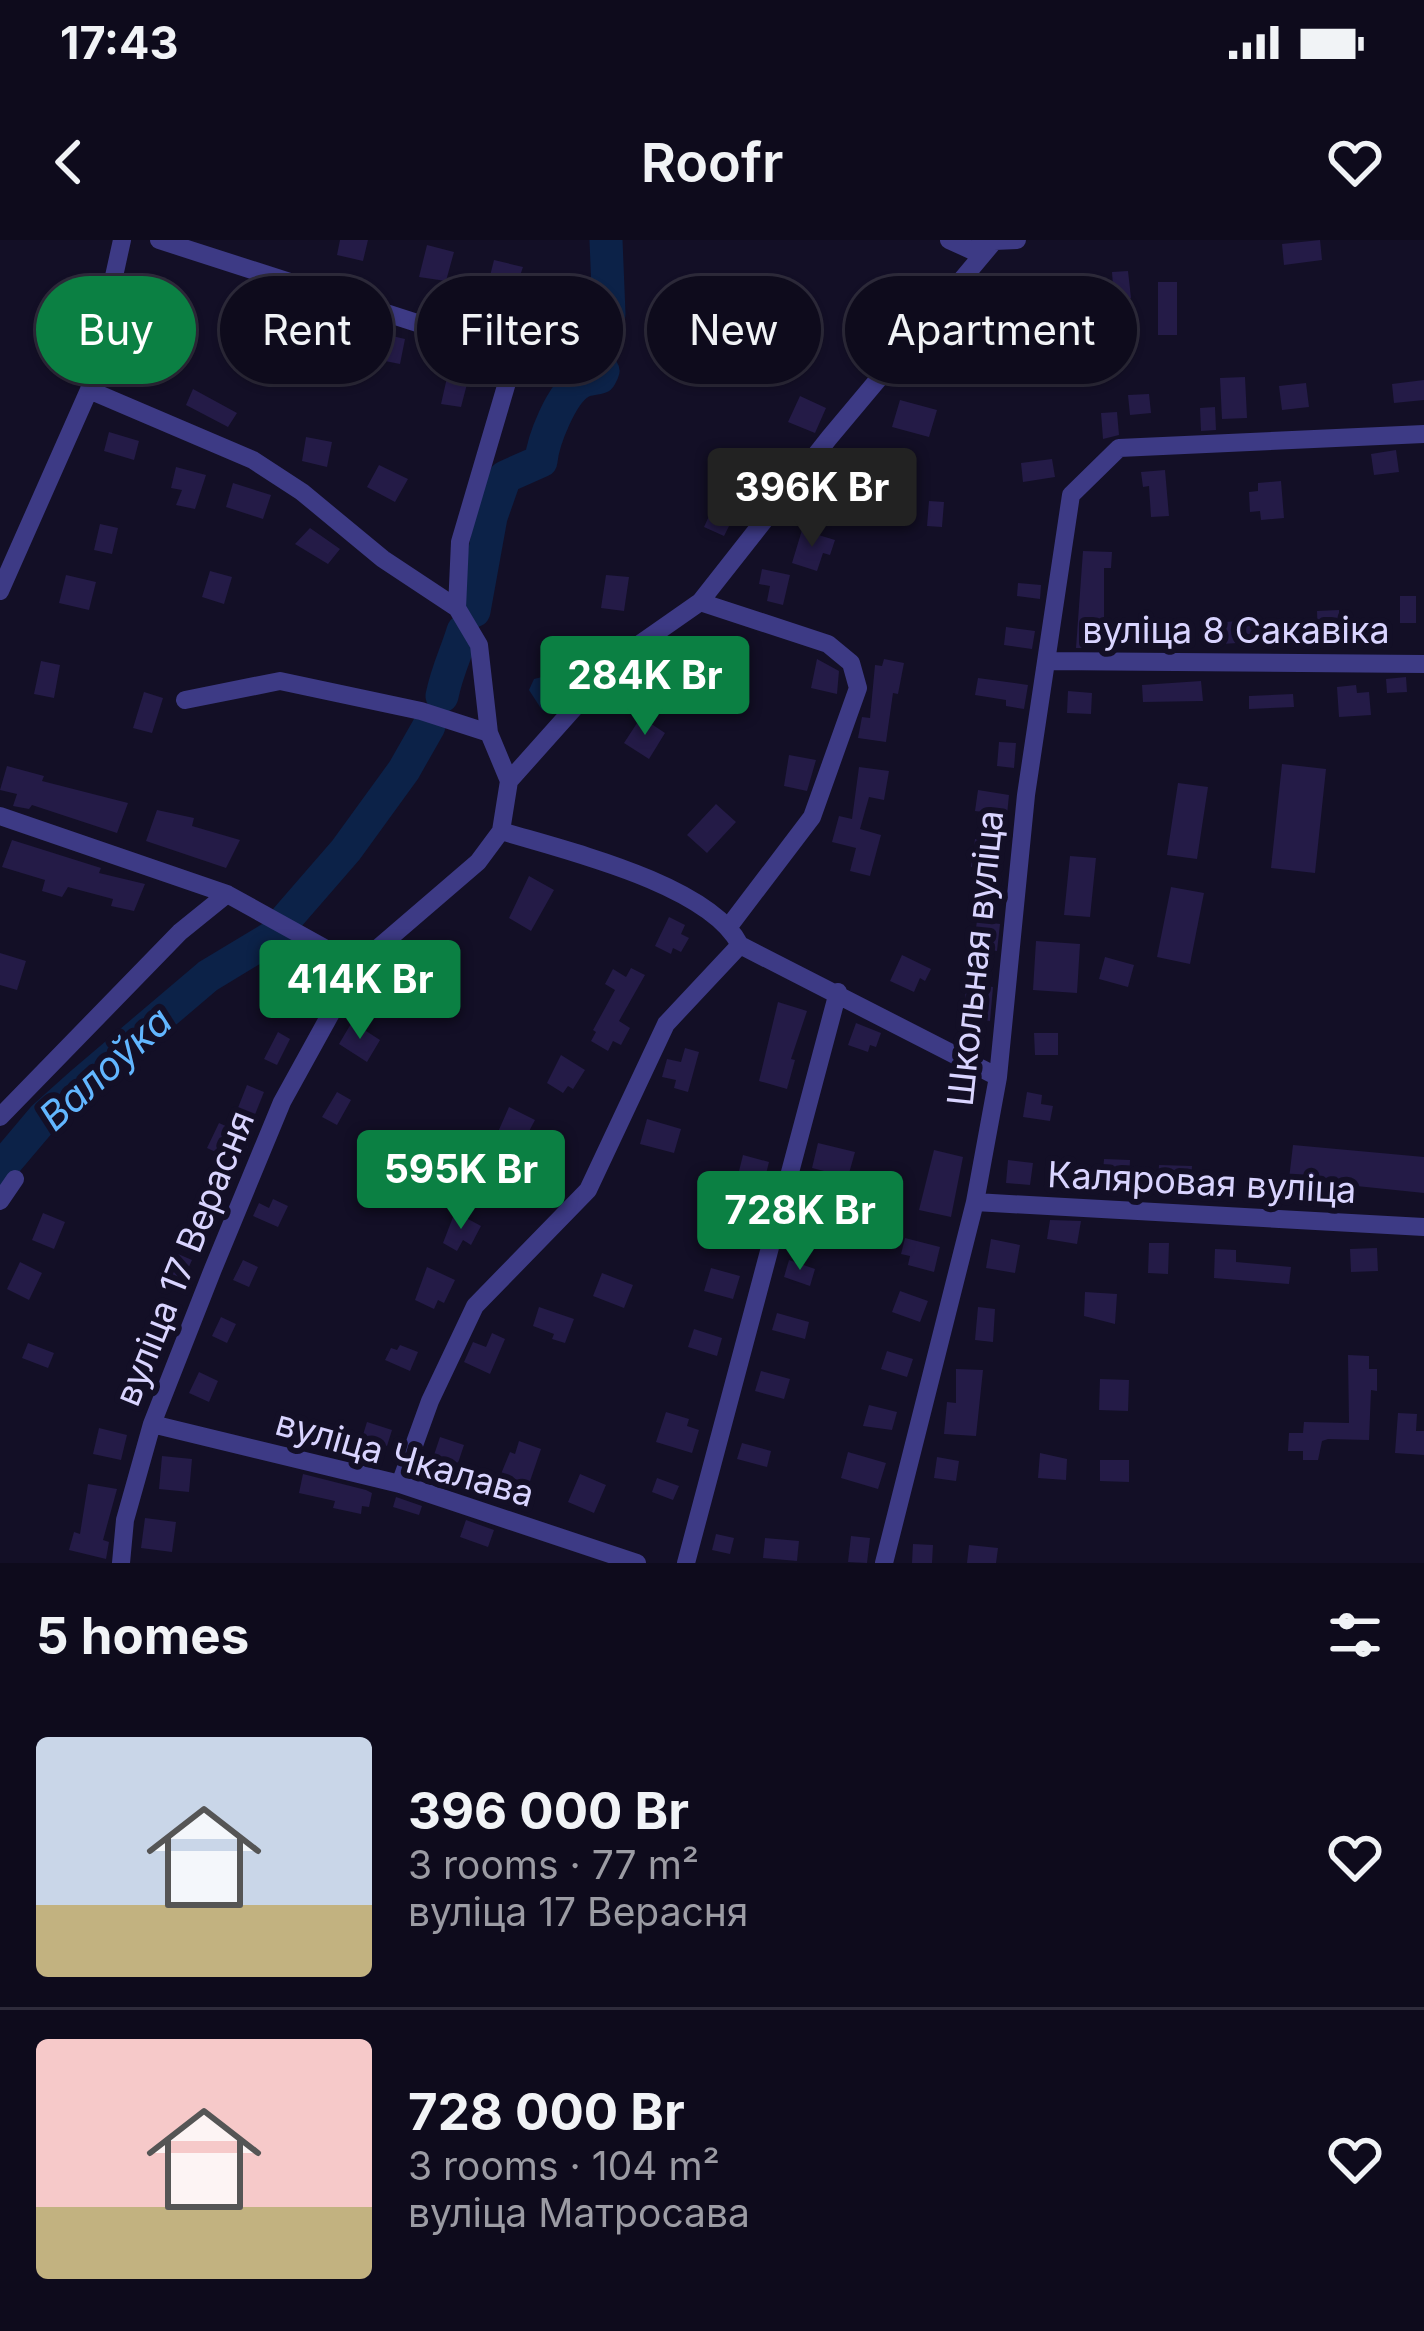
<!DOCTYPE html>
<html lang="en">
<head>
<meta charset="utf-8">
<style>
	:root { --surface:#0e0b1c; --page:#171425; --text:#f1f3f6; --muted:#9b9ba3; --line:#2e2b3b; --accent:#0b8043 }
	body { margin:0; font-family:Inter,sans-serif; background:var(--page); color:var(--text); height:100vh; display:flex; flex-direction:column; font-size:45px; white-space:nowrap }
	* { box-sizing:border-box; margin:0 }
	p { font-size:39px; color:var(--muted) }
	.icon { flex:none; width:66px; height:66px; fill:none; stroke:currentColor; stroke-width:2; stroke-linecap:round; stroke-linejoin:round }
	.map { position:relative; height:1323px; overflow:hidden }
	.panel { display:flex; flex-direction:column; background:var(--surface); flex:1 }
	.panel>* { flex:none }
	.hud { position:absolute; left:36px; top:36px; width:1353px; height:108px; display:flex; gap:24px }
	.price { position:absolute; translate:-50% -102px; padding:0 27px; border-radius:12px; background:var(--accent); color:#fff; font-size:39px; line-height:78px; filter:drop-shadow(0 3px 6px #0008) }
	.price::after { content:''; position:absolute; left:50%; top:72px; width:36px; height:27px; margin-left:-18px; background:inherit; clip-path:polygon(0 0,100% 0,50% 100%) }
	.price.active { background:#222; color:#fff }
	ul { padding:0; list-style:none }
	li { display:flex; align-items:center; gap:36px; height:300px; padding:0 36px }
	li+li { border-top:3px solid var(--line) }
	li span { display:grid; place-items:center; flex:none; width:336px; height:240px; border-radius:12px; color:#555 }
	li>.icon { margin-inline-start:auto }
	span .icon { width:144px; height:144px; fill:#fffc; stroke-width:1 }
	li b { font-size:51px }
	h2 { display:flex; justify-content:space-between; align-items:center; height:144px; padding:0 36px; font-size:51px }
	.tag { padding:0 42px; border-radius:54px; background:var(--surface); box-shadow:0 3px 9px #0004,0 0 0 3px var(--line); font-size:42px; line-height:108px }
	.tag.active { background:var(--accent); color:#fff }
	.status { display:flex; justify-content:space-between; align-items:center; height:84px; padding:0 60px; background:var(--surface); direction:ltr }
	.status svg { height:33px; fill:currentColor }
	header { display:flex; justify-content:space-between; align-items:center; height:156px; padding:0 36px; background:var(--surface); font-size:54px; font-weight:600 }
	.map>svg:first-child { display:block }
</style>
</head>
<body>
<div class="status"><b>17:43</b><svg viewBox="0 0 49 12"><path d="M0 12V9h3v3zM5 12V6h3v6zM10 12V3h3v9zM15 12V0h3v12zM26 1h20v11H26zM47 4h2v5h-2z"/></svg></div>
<header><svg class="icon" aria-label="back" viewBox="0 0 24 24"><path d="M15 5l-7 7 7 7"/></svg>Roofr<svg class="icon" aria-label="heart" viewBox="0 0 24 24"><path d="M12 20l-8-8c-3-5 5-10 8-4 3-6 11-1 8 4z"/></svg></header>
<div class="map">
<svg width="1424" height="1323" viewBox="0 0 1424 1323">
	<rect width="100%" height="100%" fill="#130f26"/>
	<path fill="#0c2248" d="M 546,436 L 565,449 L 566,460 L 553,473 L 542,470 L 529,450 L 534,439 Z"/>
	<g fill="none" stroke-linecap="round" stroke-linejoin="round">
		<path stroke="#0c2248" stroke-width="33" d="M 474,371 L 491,277 L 505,237 L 541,221 C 543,201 561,153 581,142 C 586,139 594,139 600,137 L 603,131 L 586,105 L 604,89 L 609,74 L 606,0
			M 442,456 C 447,431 456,414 463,391
			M 287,678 L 346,610 L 404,530 L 429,486
			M 0,929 L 44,877 L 82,843 L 208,736 L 276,695"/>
	</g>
	<path fill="#241b47" d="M 340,0 L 368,0 L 363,21 L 337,15 Z
		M 1320,0 L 1322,20 L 1284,25 L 1282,4 Z
		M 427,5 L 454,12 L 446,41 L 419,37 Z
		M 494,20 L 523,27 L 512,59 L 486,52 Z
		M 1128,31 L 1131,58 L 1114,60 L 1112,32 Z
		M 1158,42 L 1177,42 L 1177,95 L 1158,95 Z
		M 241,55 L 266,60 L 258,91 L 234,87 Z
		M 154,58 L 180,64 L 177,80 L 150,74 Z
		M 870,88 L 890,100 L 877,120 L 857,108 Z
		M 371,91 L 405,99 L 400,124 L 365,117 Z
		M 134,105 L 159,109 L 152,146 L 136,143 L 139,124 L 131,122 Z
		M 451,120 L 472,125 L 461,167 L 441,164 Z
		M 1245,137 L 1247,178 L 1222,179 L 1220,138 Z
		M 1424,140 L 1424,160 L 1394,163 L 1392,144 Z
		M 1306,143 L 1309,167 L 1282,170 L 1279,146 Z
		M 193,149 L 237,173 L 228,187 L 186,165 Z
		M 1149,154 L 1151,173 L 1130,175 L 1128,155 Z
		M 800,156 L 826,168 L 815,193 L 788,182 Z
		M 900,160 L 937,170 L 929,197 L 892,187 Z
		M 1215,167 L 1216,190 L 1201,191 L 1200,168 Z
		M 1117,172 L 1119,195 L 1103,199 L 1101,173 Z
		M 109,192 L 139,201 L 134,220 L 104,211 Z
		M 306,197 L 332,202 L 327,227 L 302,221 Z
		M 1396,210 L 1399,232 L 1374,235 L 1371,214 Z
		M 854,218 L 875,225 L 868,247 L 847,240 Z
		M 1052,219 L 1055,237 L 1023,242 L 1021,223 Z
		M 379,225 L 408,239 L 395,262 L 367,247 Z
		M 176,227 L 206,235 L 195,269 L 176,265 L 182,250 L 171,248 Z
		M 1165,230 L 1169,276 L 1151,277 L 1149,246 L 1143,247 L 1141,232 Z
		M 1281,241 L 1284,278 L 1261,280 L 1260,271 L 1250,272 L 1249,252 L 1258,251 L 1258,243 Z
		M 233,243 L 271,255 L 263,279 L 226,267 Z
		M 929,261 L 944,262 L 942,287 L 927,286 Z
		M 710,274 L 730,284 L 724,296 L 704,287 Z
		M 100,284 L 118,288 L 112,314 L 94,310 Z
		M 310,288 L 340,309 L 328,324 L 295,304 Z
		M 802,290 L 835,300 L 830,315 L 823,313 L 817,331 L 792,323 Z
		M 1083,311 L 1112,312 L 1111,328 L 1104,328 L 1104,408 L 1076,408 Z
		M 762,329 L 790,335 L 783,365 L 767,361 L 770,346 L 759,344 Z
		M 210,331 L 232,337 L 224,364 L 202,357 Z
		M 66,335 L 96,342 L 89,370 L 59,363 Z
		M 606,335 L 629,337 L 624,371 L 601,368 Z
		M 1018,343 L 1041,345 L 1040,359 L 1017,356 Z
		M 1400,356 L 1416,356 L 1416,383 L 1400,383 Z
		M 1339,370 L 1340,398 L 1318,400 L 1317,371 Z
		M 1172,379 L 1172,404 L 1152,405 L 1152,380 Z
		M 1282,379 L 1283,407 L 1267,407 L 1267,401 L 1222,404 L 1222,397 L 1204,398 L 1203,383 Z
		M 1006,387 L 1035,391 L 1032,409 L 1004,405 Z
		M 817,419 L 839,431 L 837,454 L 811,448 Z
		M 884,419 L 904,423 L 898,454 L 893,453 L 886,502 L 858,498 L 862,477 L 870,478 L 875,425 L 882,426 Z
		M 41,421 L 60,425 L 54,458 L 34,454 Z
		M 670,433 L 697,448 L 683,470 L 657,454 Z
		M 1406,437 L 1407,452 L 1387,453 L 1386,439 Z
		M 978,438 L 1028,445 L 1024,469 L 1006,466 L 1006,460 L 975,455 Z
		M 1201,441 L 1203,461 L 1143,462 L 1142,445 Z
		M 1356,445 L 1357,453 L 1369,452 L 1371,475 L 1339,477 L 1337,447 Z
		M 1068,451 L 1092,453 L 1091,474 L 1067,473 Z
		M 144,452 L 163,458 L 152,493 L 133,488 Z
		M 1293,454 L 1294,467 L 1249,469 L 1249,456 Z
		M 641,477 L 665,493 L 649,519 L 624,503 Z
		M 999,502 L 1016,503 L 1014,528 L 997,526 Z
		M 789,515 L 816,520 L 807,551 L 784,546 Z
		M 1282,524 L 1326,529 L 1315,633 L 1271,628 Z
		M 7,526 L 44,536 L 42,541 L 128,563 L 117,593 L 32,565 L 29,569 L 13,566 L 17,554 L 0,550 Z
		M 859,527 L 889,531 L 884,560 L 869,557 L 860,589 L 881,595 L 870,636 L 850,631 L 856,608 L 832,602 L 839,576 L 852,579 Z
		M 1178,543 L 1208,547 L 1197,619 L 1167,615 Z
		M 978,550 L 1009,555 L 1007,575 L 975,571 Z
		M 716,564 L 736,582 L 707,613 L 687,595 Z
		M 157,570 L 194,578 L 192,586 L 240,600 L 226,628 L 146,601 Z
		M 975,599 L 1002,602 L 998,631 L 971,627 Z
		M 12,600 L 101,628 L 99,633 L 145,644 L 134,671 L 111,666 L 113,659 L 68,647 L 62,657 L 42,651 L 45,640 L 2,627 Z
		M 1070,616 L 1096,618 L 1090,677 L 1064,675 Z
		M 529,636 L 554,650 L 531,691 L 509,678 Z
		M 1171,647 L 1204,653 L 1190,724 L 1157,717 Z
		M 669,677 L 685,685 L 681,694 L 689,698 L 681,712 L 673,708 L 671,714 L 655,706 Z
		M 977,681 L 1000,684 L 997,711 L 973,707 Z
		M 1036,701 L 1080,704 L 1077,753 L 1033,750 Z
		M 412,705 L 423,712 L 398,747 L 388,740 Z
		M 0,713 L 26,721 L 17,750 L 0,745 Z
		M 902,715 L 931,729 L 925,741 L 920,738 L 914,752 L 890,741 Z
		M 1105,717 L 1134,725 L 1128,747 L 1099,739 Z
		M 631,728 L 645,735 L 619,781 L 630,788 L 621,805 L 613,801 L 608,811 L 591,801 L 596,792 L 593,790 L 615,750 L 605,744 L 613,729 L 626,737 Z
		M 967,743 L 993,747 L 990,781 L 973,778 L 974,767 L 964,765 Z
		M 778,762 L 807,771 L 791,819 L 795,820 L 787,849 L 759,841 Z
		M 352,782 L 380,800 L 367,822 L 339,804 Z
		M 856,783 L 881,793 L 876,807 L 870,805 L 868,812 L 848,805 Z
		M 278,792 L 290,799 L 277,825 L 264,819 Z
		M 1034,793 L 1058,793 L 1058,815 L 1035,815 Z
		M 685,808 L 699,812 L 688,852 L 674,848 L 676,840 L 662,837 L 667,819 L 681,822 Z
		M 561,815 L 585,830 L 573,849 L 568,846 L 563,853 L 547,843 Z
		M 956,841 L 974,846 L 969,866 L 951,861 Z
		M 247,845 L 264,852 L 244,902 L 249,904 L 243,916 L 238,914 L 235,921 L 207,908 L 219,883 L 230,888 Z
		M 337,852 L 351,860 L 337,885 L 322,877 Z
		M 1027,852 L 1042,855 L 1041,864 L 1053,866 L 1050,881 L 1023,877 Z
		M 509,867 L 535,880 L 526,897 L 516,892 L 500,924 L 512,930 L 502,950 L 496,947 L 492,955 L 471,944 L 476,936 L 472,934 L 482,915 L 487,917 Z
		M 647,879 L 681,889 L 674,913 L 640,904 Z
		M 818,903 L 855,912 L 848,937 L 812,928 Z
		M 1293,905 L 1424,917 L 1424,953 L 1289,939 Z
		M 934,910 L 963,917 L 951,977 L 919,970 Z
		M 743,915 L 769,922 L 764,942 L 738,935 Z
		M 1104,919 L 1130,920 L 1129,942 L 1116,941 L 1116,947 L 1102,946 Z
		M 1008,920 L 1033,923 L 1030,945 L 1006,943 Z
		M 1159,925 L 1192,926 L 1190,956 L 1157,954 Z
		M 273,959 L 288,966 L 278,987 L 253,976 L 259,963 L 269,968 Z
		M 801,968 L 826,975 L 820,996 L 794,989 Z
		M 730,969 L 757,975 L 752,999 L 725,992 Z
		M 455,972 L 481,986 L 471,1005 L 463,1000 L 457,1011 L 443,1003 Z
		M 43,973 L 65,982 L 54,1009 L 32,1000 Z
		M 1050,980 L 1081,981 L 1077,1004 L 1047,999 Z
		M 905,998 L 940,1007 L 934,1032 L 908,1025 L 910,1016 L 901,1014 Z
		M 991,999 L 1020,1005 L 1015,1033 L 986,1028 Z
		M 1149,1003 L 1169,1003 L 1168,1034 L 1148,1033 Z
		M 1377,1008 L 1378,1031 L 1351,1032 L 1350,1009 Z
		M 1215,1009 L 1236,1010 L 1236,1022 L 1291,1027 L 1289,1044 L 1214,1038 Z
		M 178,1014 L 192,1020 L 183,1040 L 169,1034 Z
		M 243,1020 L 258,1027 L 249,1047 L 233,1040 Z
		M 789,1020 L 815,1029 L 810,1046 L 784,1037 Z
		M 20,1022 L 42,1033 L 29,1060 L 7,1049 Z
		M 427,1027 L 455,1040 L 444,1063 L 438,1060 L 434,1069 L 415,1060 Z
		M 711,1028 L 740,1036 L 733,1059 L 704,1051 Z
		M 602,1033 L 633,1045 L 624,1068 L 593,1056 Z
		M 900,1051 L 928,1061 L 920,1082 L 892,1072 Z
		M 1085,1052 L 1117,1054 L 1115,1084 L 1084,1076 Z
		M 539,1067 L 574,1079 L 565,1103 L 552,1099 L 554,1094 L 533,1086 Z
		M 978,1067 L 995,1069 L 993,1102 L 975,1100 Z
		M 155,1073 L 169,1079 L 159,1103 L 146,1098 Z
		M 777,1073 L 809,1082 L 805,1099 L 772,1090 Z
		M 221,1077 L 236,1084 L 227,1103 L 212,1096 Z
		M 694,1089 L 722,1098 L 717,1116 L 688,1107 Z
		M 492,1093 L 505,1099 L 490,1134 L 464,1122 L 473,1102 L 486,1107 Z
		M 28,1103 L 54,1113 L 48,1128 L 22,1118 Z
		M 400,1105 L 418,1112 L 410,1131 L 385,1120 L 391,1108 L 397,1110 Z
		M 887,1111 L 913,1119 L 907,1137 L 881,1129 Z
		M 1348,1115 L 1369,1116 L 1369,1129 L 1377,1129 L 1377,1151 L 1371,1150 L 1369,1200 L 1328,1199 L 1322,1201 L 1318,1220 L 1303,1220 L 1303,1211 L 1288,1211 L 1289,1193 L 1303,1193 L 1304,1182 L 1349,1183 Z
		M 956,1129 L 983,1130 L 976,1196 L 944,1194 L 947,1162 L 956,1163 Z
		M 761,1131 L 790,1139 L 784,1159 L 755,1151 Z
		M 199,1132 L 218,1141 L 209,1162 L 189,1153 Z
		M 132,1133 L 146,1138 L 137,1165 L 122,1160 Z
		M 1100,1139 L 1129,1140 L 1128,1171 L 1099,1170 Z
		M 869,1165 L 897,1172 L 892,1190 L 863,1186 Z
		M 666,1172 L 689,1179 L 687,1186 L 699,1190 L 692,1213 L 656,1202 Z
		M 1398,1173 L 1417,1174 L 1416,1191 L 1424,1191 L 1424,1215 L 1395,1213 Z
		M 367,1182 L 392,1190 L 387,1206 L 362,1198 Z
		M 99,1188 L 127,1195 L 121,1220 L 93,1214 Z
		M 440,1197 L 464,1205 L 458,1223 L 434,1215 Z
		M 519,1201 L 541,1209 L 529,1244 L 501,1234 L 510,1212 L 515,1214 Z
		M 742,1203 L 771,1211 L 767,1227 L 737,1219 Z
		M 848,1212 L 886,1223 L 878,1249 L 841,1238 Z
		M 1040,1213 L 1067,1219 L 1066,1240 L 1038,1238 Z
		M 162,1216 L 192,1219 L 189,1252 L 159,1249 Z
		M 937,1217 L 959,1221 L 956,1241 L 934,1238 Z
		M 1100,1220 L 1129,1220 L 1129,1242 L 1100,1241 Z
		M 303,1234 L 366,1250 L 372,1253 L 369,1267 L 362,1266 L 361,1274 L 333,1268 L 335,1261 L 299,1253 Z
		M 580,1234 L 606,1245 L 594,1273 L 568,1262 Z
		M 657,1238 L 679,1246 L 673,1260 L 652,1252 Z
		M 88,1244 L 117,1249 L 103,1300 L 109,1302 L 106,1319 L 69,1310 L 74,1292 L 80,1294 Z
		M 396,1257 L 422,1266 L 419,1275 L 393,1267 Z
		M 145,1278 L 176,1282 L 172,1312 L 141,1308 Z
		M 466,1280 L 494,1290 L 488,1307 L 460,1297 Z
		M 716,1294 L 734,1298 L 730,1314 L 712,1310 Z
		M 851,1296 L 870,1298 L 867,1323 L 848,1322 Z
		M 765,1298 L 799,1301 L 797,1321 L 763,1318 Z
		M 913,1304 L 933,1305 L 932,1323 L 912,1323 Z
		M 969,1305 L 998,1308 L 996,1323 L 967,1323 Z"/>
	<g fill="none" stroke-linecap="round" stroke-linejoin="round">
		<path stroke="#3d3a85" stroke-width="18" d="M 159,0 L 498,109 L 511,129 L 460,302 L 457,368
			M 949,0 L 971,10 L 994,1 L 1017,0
			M 89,150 L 253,220 L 302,252 L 383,319 L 457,368 L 479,405 L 489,493 L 509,541
			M 0,351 L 89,150 L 122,0
			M 700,362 L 828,404 L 851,423 L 858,448 L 812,577 L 730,685
			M 1047,421 L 1424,424
			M 185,460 L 280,441 L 421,471 L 489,493
			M 0,576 L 227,654 L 357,726
			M 501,591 C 564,610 709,644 740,705 L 998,837
			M 0,877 L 180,692 L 227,654
			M 0,961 L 15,939
			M 975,962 L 1424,987
			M 152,1184 L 400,1244 L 637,1323
			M 400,1244 L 430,1161 L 475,1066 L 588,950 L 666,784 L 740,705
			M 121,1323 L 125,1280 L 152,1184 L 213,1029 L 282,862 L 357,726 L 478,622 L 501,591 L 509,541 L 617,420 L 700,362 L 829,198 L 995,0
			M 686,1323 L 838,752
			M 884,1323 L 975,962 L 998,837 L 1026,555 L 1071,255 L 1119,208 L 1424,194"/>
	</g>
	<g text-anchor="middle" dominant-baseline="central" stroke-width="12" stroke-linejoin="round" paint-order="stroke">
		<g font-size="36" fill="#d9d4ff" stroke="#130f26">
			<text x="1236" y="390">вуліца 8 Сакавіка</text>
			<text transform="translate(975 718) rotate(-84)">Школьная вуліца</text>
			<text transform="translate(1202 942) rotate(3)">Каляровая вуліца</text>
			<text transform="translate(184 1018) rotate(-68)">вуліца 17 Верасня</text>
			<text transform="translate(405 1218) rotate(16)">вуліца Чкалава</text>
		</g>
		<g font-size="39" font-style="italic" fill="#62b6ff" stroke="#130f26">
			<text transform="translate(105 828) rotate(-42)">Валоўка</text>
		</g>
	</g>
</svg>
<b class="price active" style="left:812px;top:310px">396K Br</b>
<b class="price" style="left:645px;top:498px">284K Br</b>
<b class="price" style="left:360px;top:802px">414K Br</b>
<b class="price" style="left:461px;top:992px">595K Br</b>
<b class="price" style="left:800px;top:1033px">728K Br</b>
<div class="hud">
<a class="tag active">Buy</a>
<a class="tag">Rent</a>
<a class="tag">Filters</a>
<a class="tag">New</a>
<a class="tag">Apartment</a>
</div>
</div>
<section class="panel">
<h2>5 homes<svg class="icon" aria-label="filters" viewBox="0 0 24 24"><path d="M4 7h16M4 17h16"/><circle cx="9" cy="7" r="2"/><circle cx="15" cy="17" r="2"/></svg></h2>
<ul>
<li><span style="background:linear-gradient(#c9d6e8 70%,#c2b280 0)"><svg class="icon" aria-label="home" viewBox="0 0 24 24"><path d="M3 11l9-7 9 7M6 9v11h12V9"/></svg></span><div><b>396 000 Br</b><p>3 rooms · 77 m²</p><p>вуліца 17 Верасня</p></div><svg class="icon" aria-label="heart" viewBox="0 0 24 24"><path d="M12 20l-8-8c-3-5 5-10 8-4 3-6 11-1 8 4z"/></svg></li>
<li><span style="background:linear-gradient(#f6c9c9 70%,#c2b280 0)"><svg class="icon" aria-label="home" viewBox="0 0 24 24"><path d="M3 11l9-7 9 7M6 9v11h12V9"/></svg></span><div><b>728 000 Br</b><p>3 rooms · 104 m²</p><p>вуліца Матросава</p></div><svg class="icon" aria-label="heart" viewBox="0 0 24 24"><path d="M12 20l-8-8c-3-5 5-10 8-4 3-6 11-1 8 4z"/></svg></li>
</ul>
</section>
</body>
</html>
